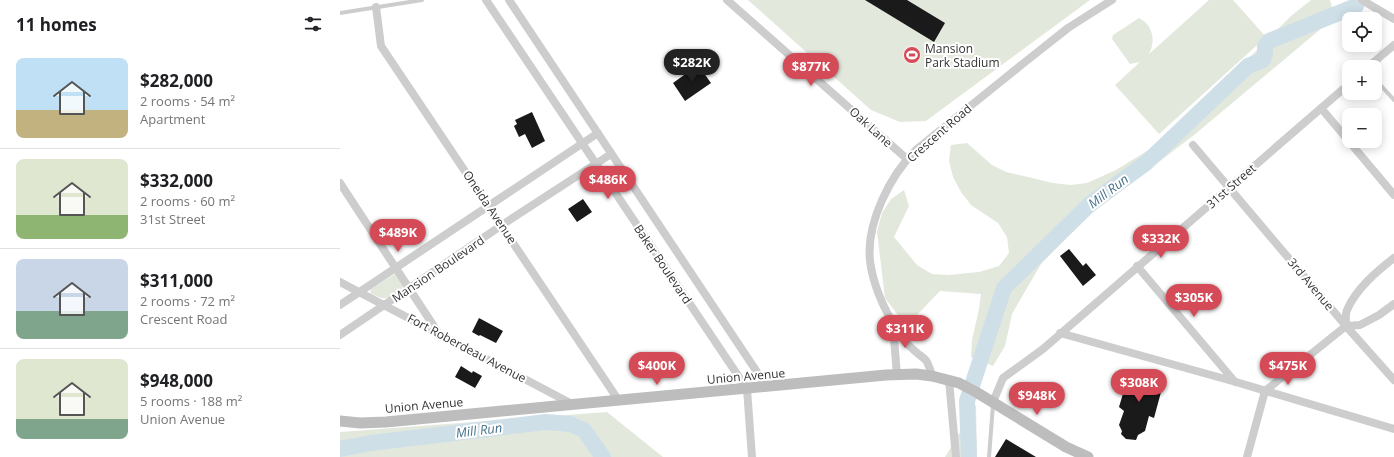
<!DOCTYPE html>
<html lang="en">
<head>
<meta charset="utf-8">
<style>
	:root { --surface:#fff; --page:#f6f6f6; --text:#202124; --muted:#757577; --line:#e0e0e0; --accent:#d44a56 }
	body { margin:0; font-family:"Open Sans",sans-serif; background:var(--page); color:var(--text); height:100vh; display:flex; flex-direction:column; font-size:15px; white-space:nowrap }
	* { box-sizing:border-box; margin:0 }
	p { font-size:13px; color:var(--muted) }
	.icon { flex:none; width:22px; height:22px; fill:none; stroke:currentColor; stroke-width:2; stroke-linecap:round; stroke-linejoin:round }
	.map { position:relative; flex:1; overflow:hidden }
	.panel { display:flex; flex-direction:column; background:var(--surface); width:340px }
	.panel>* { flex:none }
	.buttons { position:absolute; left:1002px; top:12px; display:grid; gap:8px }
	.buttons a { display:grid; place-items:center; width:40px; height:40px; border-radius:8px; background:var(--surface); box-shadow:0 2px 10px #0003; font-size:20px }
	.price { position:absolute; translate:-50% -34px; padding:0 9px; border-radius:14px; background:var(--accent); color:#fff; font-size:13px; line-height:26px; filter:drop-shadow(0 1px 2px #0008) }
	.price::after { content:''; position:absolute; left:50%; top:24px; width:12px; height:9px; margin-left:-6px; background:inherit; clip-path:polygon(0 0,100% 0,50% 100%) }
	.price.selected { background:#222; color:#fff }
	ul { padding:0; list-style:none }
	li { display:flex; align-items:center; gap:12px; height:100px; padding:0 16px }
	li+li { border-top:1px solid var(--line) }
	li span { display:grid; place-items:center; flex:none; width:112px; height:80px; border-radius:8px; color:#555 }
	li>.icon { margin-inline-start:auto }
	span .icon { width:48px; height:48px; fill:#fffc; stroke-width:1 }
	li b { font-size:17px }
	h2 { display:flex; justify-content:space-between; align-items:center; height:48px; padding:0 16px; font-size:17px }
	main { display:flex; flex:1; min-height:0 }
	.map>svg:first-child { display:block }
</style>
</head>
<body>
<main>
<section class="panel">
<h2>11 homes<svg class="icon" aria-label="filters" viewBox="0 0 24 24"><path d="M4 7h16M4 17h16"/><circle cx="9" cy="7" r="2"/><circle cx="15" cy="17" r="2"/></svg></h2>
<ul>
<li><span style="background:linear-gradient(#bfe0f5 65%,#c2b280 0)"><svg class="icon" aria-label="home" viewBox="0 0 24 24"><path d="M3 11l9-7 9 7M6 9v11h12V9"/></svg></span><div><b>$282,000</b><p>2 rooms · 54 m²</p><p>Apartment</p></div></li>
<li><span style="background:linear-gradient(#dfe7d0 70%,#8fb573 0)"><svg class="icon" aria-label="home" viewBox="0 0 24 24"><path d="M3 11l9-7 9 7M6 9v11h12V9"/></svg></span><div><b>$332,000</b><p>2 rooms · 60 m²</p><p>31st Street</p></div></li>
<li><span style="background:linear-gradient(#c9d6e8 65%,#7fa58c 0)"><svg class="icon" aria-label="home" viewBox="0 0 24 24"><path d="M3 11l9-7 9 7M6 9v11h12V9"/></svg></span><div><b>$311,000</b><p>2 rooms · 72 m²</p><p>Crescent Road</p></div></li>
<li><span style="background:linear-gradient(#dfe7d0 75%,#7fa58c 0)"><svg class="icon" aria-label="home" viewBox="0 0 24 24"><path d="M3 11l9-7 9 7M6 9v11h12V9"/></svg></span><div><b>$948,000</b><p>5 rooms · 188 m²</p><p>Union Avenue</p></div></li>
</ul>
</section>
<div class="map">
<svg width="1054" height="457" viewBox="0 0 1054 457">
	<rect width="100%" height="100%" fill="#fff"/>
	<path fill="#e3e8dd" d="M 408,0 L 750,0 L 586,121 L 560,122 L 531,110 Z
		M 869,0 L 893,0 L 926,37 L 819,134 L 775,85 L 800,62 L 790,64 L 772,39 L 773,35 L 799,18 C 813,25 816,41 809,54 Z
		M 971,0 L 990,0 L 995,17 L 854,135 L 747,217 L 701,264 L 672,314 L 665,346 L 653,366 L 631,357 L 632,340 L 639,309 L 641,294 L 600,291 L 577,315 L 570,331 L 545,298 L 537,232 L 542,213 L 551,199 L 564,190 L 569,206 L 554,237 L 577,265 L 592,274 L 608,275 L 639,272 L 659,266 L 669,253 L 667,237 L 658,223 L 631,205 L 621,192 L 613,177 L 609,161 L 611,145 L 627,143 L 652,165 L 666,172 L 713,183 L 730,185 L 747,183 L 776,170 L 815,146 L 891,76 L 951,16 Z
		M 55,274 L 64,286 C 48,298 49,303 30,293 L 31,289 Z
		M 636,405 L 637,457 L 605,457 Z
		M 267,412 L 323,457 L 0,457 L 0,432 Z"/>
	<g fill="none" stroke-linecap="round" stroke-linejoin="round">
		<path stroke="#cfdfe8" stroke-width="16" d="M 0,449 L 31,443 L 206,422 L 230,424 L 244,430 L 263,457
			M 629,457 L 627,401 L 664,288 L 750,204 L 806,163 L 908,66 L 923,60 L 925,53 L 925,46 L 929,41 L 1016,6"/>
	</g>
	<path fill="#1a1a1a" d="M 525,0 L 567,0 L 605,23 L 594,42 Z
		M 358,65 L 371,83 L 345,101 L 333,83 Z
		M 192,112 L 205,141 L 192,148 L 185,134 L 179,137 L 174,126 L 177,124 L 175,120 Z
		M 243,199 L 252,212 L 237,222 L 228,209 Z
		M 729,249 L 743,266 L 746,263 L 756,275 L 743,286 L 720,256 Z
		M 139,318 L 163,331 L 156,343 L 140,335 L 139,336 L 132,332 Z
		M 121,366 L 132,373 L 133,371 L 142,376 L 135,388 L 115,377 Z
		M 790,370 L 824,381 L 814,418 L 809,416 L 805,431 L 798,435 L 796,440 L 786,439 L 781,434 L 782,431 L 779,425 L 784,411 L 779,407 Z
		M 666,439 L 696,457 L 655,457 Z"/>
	<g fill="none" stroke-linecap="round" stroke-linejoin="round">
		<path stroke="#cdcdcd" stroke-width="4" d="M 0,13 L 82,0
			M 1035,79 L 1054,100
			M 649,457 L 653,405"/>
		<path stroke="#cdcdcd" stroke-width="8" d="M 146,0 L 407,389 L 412,457
			M 169,0 L 427,387
			M 387,0 L 567,159
			M 1022,0 L 1054,19
			M 36,7 L 41,46 L 279,401
			M 1028,67 L 1054,45
			M 981,108 L 1054,195
			M 853,145 L 1006,326 L 1054,380
			M 0,183 L 99,334
			M 797,266 L 895,382
			M 0,282 L 232,404
			M 0,305 L 258,133
			M 553,326 L 557,375
			M 1006,326 C 1006,321 1005,314 1007,310 C 1016,289 1036,272 1054,258
			M 720,333 L 896,382 L 1054,429
			M 0,335 L 162,225 L 271,154
			M 592,376 C 591,371 589,366 587,362 C 585,358 579,355 576,352 C 569,346 562,339 558,332 C 545,311 533,285 530,261 C 526,223 550,175 577,149 L 685,62 L 728,28 L 772,0
			M 609,380 L 616,457
			M 653,402 L 663,378 L 703,349 L 1009,84
			M 907,457 L 925,391 L 1006,326 L 1020,325 L 1039,315 L 1054,304"/>
		<path stroke="#bdbdbd" stroke-width="11" d="M 0,421 L 20,423 L 46,422 L 546,375 L 576,374 L 592,376 L 619,383 L 636,392 L 726,447 L 748,457"/>
	</g>
	<defs>
		<g id="stadium-disc" transform="scale(0.9)"><circle r="9.5" fill="#d44a56" stroke="#fff"/><path d="M0-5a6.5 5 0 1 0 0 10a6.5 5 0 1 0 0-10ZM-3.5-1.8h7v3.6h-7Z" fill="#fff"/></g>
	</defs>
	<g fill-rule="evenodd">
		<use href="#stadium-disc" x="572" y="55"/>
	</g>
	<g text-anchor="middle" dominant-baseline="central" stroke-width="4" stroke-linejoin="round" paint-order="stroke">
		<g font-size="12" fill="#333" stroke="#fff" text-anchor="start">
			<text x="585" y="48">Mansion<tspan x="585" dy="14">Park Stadium</tspan></text>
		</g>
		<g font-size="12" fill="#333" stroke="#fff">
			<text transform="translate(531 127) rotate(42)">Oak Lane</text>
			<text transform="translate(599 133) rotate(-41)">Crescent Road</text>
			<text transform="translate(891 186) rotate(-41)">31st Street</text>
			<text transform="translate(150 207) rotate(56)">Oneida Avenue</text>
			<text transform="translate(323 264) rotate(56)">Baker Boulevard</text>
			<text transform="translate(98 269) rotate(-34)">Mansion Boulevard</text>
			<text transform="translate(971 284) rotate(50)">3rd Avenue</text>
			<text transform="translate(127 348) rotate(28)">Fort Roberdeau Avenue</text>
			<text transform="translate(406 376) rotate(-5)">Union Avenue</text>
			<text transform="translate(84 405) rotate(-5)">Union Avenue</text>
		</g>
		<g font-size="13" font-style="italic" fill="#48738d" stroke="#fff">
			<text transform="translate(768 191) rotate(-37)">Mill Run</text>
			<text transform="translate(139 430) rotate(-7)">Mill Run</text>
		</g>
	</g>
</svg>
<div class="buttons">
<a><svg class="icon" aria-label="locate" viewBox="0 0 24 24"><circle cx="12" cy="12" r="6"/><path d="M12 2v4M12 18v4M2 12h4M18 12h4"/></svg></a>
<a>+</a>
<a>−</a>
</div>
<b class="price selected" style="left:352px;top:83px">$282K</b>
<b class="price" style="left:471px;top:87px">$877K</b>
<b class="price" style="left:268px;top:200px">$486K</b>
<b class="price" style="left:58px;top:253px">$489K</b>
<b class="price" style="left:821px;top:259px">$332K</b>
<b class="price" style="left:854px;top:318px">$305K</b>
<b class="price" style="left:565px;top:349px">$311K</b>
<b class="price" style="left:317px;top:386px">$400K</b>
<b class="price" style="left:948px;top:386px">$475K</b>
<b class="price" style="left:799px;top:403px">$308K</b>
<b class="price" style="left:697px;top:416px">$948K</b>
</div>
</main>
</body>
</html>
